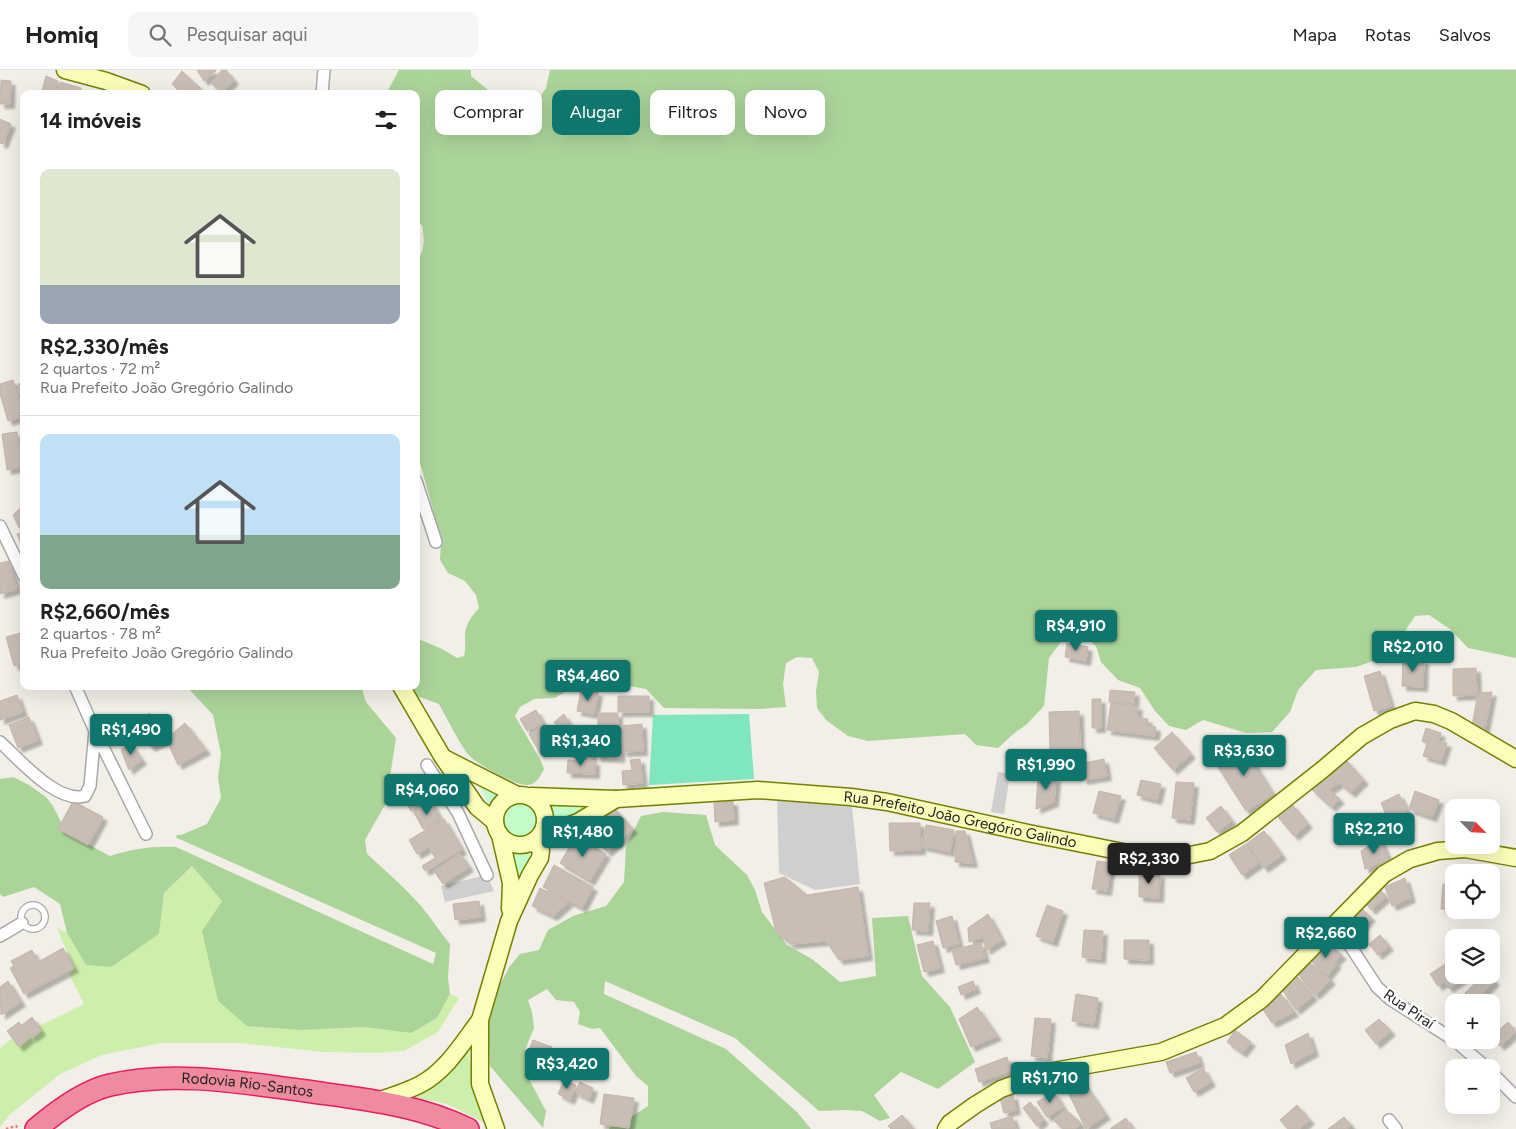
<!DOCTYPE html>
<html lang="pt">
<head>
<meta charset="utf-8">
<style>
	:root { --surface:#fff; --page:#f6f6f6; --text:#202124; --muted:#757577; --line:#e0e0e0; --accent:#0f766e }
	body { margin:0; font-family:Figtree,sans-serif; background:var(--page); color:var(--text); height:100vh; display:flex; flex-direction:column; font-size:19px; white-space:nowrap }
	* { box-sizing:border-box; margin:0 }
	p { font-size:16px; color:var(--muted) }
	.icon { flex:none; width:28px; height:28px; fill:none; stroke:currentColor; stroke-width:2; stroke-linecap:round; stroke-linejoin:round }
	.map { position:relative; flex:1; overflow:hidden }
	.drawer { position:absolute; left:20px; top:20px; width:400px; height:600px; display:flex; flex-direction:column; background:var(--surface); border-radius:10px; box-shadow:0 5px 20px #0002 }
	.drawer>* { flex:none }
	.banner { position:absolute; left:435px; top:20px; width:475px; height:45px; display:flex; gap:10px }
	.needle { width:32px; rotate:114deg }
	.controls { position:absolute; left:1445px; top:729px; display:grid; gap:10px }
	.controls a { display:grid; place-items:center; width:55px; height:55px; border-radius:10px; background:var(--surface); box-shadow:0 5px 20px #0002; font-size:25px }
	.price { position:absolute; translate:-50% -42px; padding:0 11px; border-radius:5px; background:var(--accent); color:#fff; font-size:16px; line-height:32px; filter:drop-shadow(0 1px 2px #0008) }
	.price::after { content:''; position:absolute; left:50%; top:30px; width:15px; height:11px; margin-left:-8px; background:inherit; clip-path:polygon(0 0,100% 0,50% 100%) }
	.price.active { background:#222; color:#fff }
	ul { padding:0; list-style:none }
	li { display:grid; align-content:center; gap:10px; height:265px; padding:0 20px }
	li+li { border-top:1px solid var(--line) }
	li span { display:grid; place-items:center; height:155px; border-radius:10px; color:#555 }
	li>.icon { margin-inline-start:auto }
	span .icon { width:90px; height:90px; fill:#fffc; stroke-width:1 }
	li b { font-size:21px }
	h2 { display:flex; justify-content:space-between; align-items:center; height:60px; padding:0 20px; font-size:21px }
	.tag { padding:0 18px; border-radius:10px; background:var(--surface); box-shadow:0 5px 20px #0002; font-size:18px; line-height:45px }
	.tag.active { background:var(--accent); color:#fff }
	header { display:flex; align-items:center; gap:30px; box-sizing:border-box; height:70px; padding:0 25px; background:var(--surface); border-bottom:1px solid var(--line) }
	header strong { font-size:24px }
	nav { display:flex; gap:28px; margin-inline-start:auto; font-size:18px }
	.search { width:350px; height:45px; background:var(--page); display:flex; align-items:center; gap:12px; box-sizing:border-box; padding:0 18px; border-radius:10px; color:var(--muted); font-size:19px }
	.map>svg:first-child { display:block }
</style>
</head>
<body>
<header>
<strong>Homiq</strong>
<div class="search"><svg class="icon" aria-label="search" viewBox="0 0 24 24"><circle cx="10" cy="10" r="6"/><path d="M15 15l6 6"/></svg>Pesquisar aqui</div>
<nav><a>Mapa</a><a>Rotas</a><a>Salvos</a></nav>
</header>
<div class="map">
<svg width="1516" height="1059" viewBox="0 0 1516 1059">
	<defs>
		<filter id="shadow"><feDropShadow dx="4.5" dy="4.5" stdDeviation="1" flood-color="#0004"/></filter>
	</defs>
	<rect width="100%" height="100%" fill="#f2efe8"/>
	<path fill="#cfcfcf" d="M 998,702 L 1010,704 L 1004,744 L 991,742 Z
		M 777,727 L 851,727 L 860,814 L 815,820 L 779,803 Z
		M 487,805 L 494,821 L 445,832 L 441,816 Z"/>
	<path fill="#cdefab" d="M 192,796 L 222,831 L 202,861 L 303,960 L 364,957 L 411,963 L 437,948 L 450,924 L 459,928 L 438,962 L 404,981 L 379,983 L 324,982 L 239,973 L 161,973 L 102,985 L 60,1004 L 8,1046 L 0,1058 L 0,978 L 10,970 L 84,934 L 69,904 L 74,898 L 57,858 L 67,863 L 86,895 L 159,864 L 164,823 Z
		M 469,978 C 470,1006 476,1029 489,1055 L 447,1034 L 414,1027 C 438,1016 453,998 469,978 Z"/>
	<path fill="#abd499" d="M 399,0 L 471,0 L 471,6 L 493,24 L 532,39 L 546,18 L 550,0 L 1516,0 L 1516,588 L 1468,578 L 1450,559 L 1429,545 L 1415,546 L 1407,558 L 1396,583 L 1356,597 L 1316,600 L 1298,620 L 1290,642 L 1272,662 L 1246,663 L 1203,650 L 1186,660 L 1169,656 L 1155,641 L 1140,618 L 1118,610 L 1101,592 L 1096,576 L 1080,561 L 1069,561 L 1049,588 L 1044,636 L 1027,654 L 1012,665 L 998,678 L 976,675 L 965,664 L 868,671 L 848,666 L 826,650 L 817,638 L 816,621 L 819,602 L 812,588 L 797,587 L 786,593 L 783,614 L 786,637 L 759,639 L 664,638 L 646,619 L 612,613 L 576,615 L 555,628 L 534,629 L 520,637 L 515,646 L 541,691 L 544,699 C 540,706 537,714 528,715 C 516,716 472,692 466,682 C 456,667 448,650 439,634 L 414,625 L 409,616 L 416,616 L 416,568 L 442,579 L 457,588 L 464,586 C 466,578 465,573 465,566 C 465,554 472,546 479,538 L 476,525 L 465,511 L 448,503 L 440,490 L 441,470 L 421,396 L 416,386 L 416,190 C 426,182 424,167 422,155 L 416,152 L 416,24 L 386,24 Z
		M 186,616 L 361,616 L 366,632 L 396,668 L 386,733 L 365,770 L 367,784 C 386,801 404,817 421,836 C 431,848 440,862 450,874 L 448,908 L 450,924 L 437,948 L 411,963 L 364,957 L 303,960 L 247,956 L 218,931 L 202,861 L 222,831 L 192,796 L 164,823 L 159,864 L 111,897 L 86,895 L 67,863 L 60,834 L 34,817 L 3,827 L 0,824 L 0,709 L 13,707 L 29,715 L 46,727 L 53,736 L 61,752 L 74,767 L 110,786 C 133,779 152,776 176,777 L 433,894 L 436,883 L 177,768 L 176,765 L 181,765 L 207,754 L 221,728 L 218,708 L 221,684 L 213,645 Z
		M 663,742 L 706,745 L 715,775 L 747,805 L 755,820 L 762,842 L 787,875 L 812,889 L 840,912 L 876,906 L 872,848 L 908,846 L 922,906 L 950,937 L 975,992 L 938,1019 L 901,1002 L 874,1025 L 890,1048 L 880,1051 L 862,1041 L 847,1040 L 819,1041 L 735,968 L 605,911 L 604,924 L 726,979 L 797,1042 L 811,1059 L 609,1059 L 609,1058 L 631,1047 L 648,1036 L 648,1016 L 636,1006 L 600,958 L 592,959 L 578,954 L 580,942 L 574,932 L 556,930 L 547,919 L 528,930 L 532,942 L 534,958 L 525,980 L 526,988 L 529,1009 L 546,1041 L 543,1058 L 490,996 L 488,946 L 495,924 L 510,896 L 520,884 L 539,880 L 548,860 L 573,846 L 606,836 L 624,812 L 626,776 L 641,746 Z"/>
	<path fill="#c3fec8" d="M 474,706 L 504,723 L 496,729 L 491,738 Z
		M503 750a18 18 0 1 1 36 0a18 18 0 1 1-36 0Z
		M 583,734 L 583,739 L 553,757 L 548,736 Z
		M 505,779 L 521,783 L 534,784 L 515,822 Z"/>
	<path fill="#80e6be" d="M 749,644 L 754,709 L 649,715 L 653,645 Z"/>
	<path fill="#c8beb6" stroke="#c5b5a8" filter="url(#shadow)" d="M 197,0 L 215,0 L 216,1 L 204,11 Z
		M 222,0 L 226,0 L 234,10 L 222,23 L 211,13 Z
		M 182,1 L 201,19 L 197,24 L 182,24 L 172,14 Z
		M 46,6 L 58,11 L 55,24 L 41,24 Z
		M 1,10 L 11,11 L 10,34 L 0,34 Z
		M 60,12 L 81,18 L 80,24 L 57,24 Z
		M 0,49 L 11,54 L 3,74 L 0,73 Z
		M 13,310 L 24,346 L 8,351 L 0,324 L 0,314 Z
		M 24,313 L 24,335 L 18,314 Z
		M 17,362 L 22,397 L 7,400 L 2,364 Z
		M 24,435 L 24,455 L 19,458 L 13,445 Z
		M 24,462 L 24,475 L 22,476 L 17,464 Z
		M 9,491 L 17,519 L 0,524 L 0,493 Z
		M 24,562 L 24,593 L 14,596 L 6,567 Z
		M 1067,573 L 1088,577 L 1086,591 L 1065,587 Z
		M 1403,589 L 1424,590 L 1423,617 L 1402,616 Z
		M 1476,598 L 1477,625 L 1453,626 L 1453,599 Z
		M 1380,601 L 1391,636 L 1374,641 L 1364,606 Z
		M 581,620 L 598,622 L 594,644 L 577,641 Z
		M 1110,620 L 1135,622 L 1134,634 L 1109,632 Z
		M 1492,622 L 1485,658 L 1472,656 L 1478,623 Z
		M 17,625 L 23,642 L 0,650 L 0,631 Z
		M 618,626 L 649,626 L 649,642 L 618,642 Z
		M 1092,629 L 1101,629 L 1101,658 L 1092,658 Z
		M 1111,633 L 1138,636 L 1137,647 L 1148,649 L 1147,656 L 1156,657 L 1155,666 L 1107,660 Z
		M 536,640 L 543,653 L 527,661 L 520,649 Z
		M 1079,641 L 1080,681 L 1050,682 L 1049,642 Z
		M 149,643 L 166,669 L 151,677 L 138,661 Z
		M 598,643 L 618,643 L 618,664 L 598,664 Z
		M 564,644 L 572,659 L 565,667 L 554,652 Z
		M 29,647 L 38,670 L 18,678 L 9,655 Z
		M 185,653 L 206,680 L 178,695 L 166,669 Z
		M 642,654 L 643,681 L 623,682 L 621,656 Z
		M 541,657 L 553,676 L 540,683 L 529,664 Z
		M 574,657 L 595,659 L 592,689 L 571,687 Z
		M 1426,658 L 1441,663 L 1438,671 L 1447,673 L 1441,691 L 1423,686 L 1427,674 L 1422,671 Z
		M 1172,662 L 1191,684 L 1173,700 L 1154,678 Z
		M 597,666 L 621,667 L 620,688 L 596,687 Z
		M 130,673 L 142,690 L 129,700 L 121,680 Z
		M 1242,674 L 1273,724 L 1246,741 L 1214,691 Z
		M 1064,683 L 1066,702 L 1039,706 L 1042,685 Z
		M 640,689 L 643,713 L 623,715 L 622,701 L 632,700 L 630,690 Z
		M 1104,689 L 1107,706 L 1083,710 L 1080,694 Z
		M 1345,689 L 1364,710 L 1351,723 L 1339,713 L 1329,720 L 1340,729 L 1331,737 L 1312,720 Z
		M 568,690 L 595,691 L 595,704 L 567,703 Z
		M 1038,706 L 1056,708 L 1054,732 L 1036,739 Z
		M 1141,710 L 1161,714 L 1157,730 L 1137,725 Z
		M 1176,712 L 1194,713 L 1190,750 L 1172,748 Z
		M 420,716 L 429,731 L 411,741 L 402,726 Z
		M 1099,721 L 1121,726 L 1114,749 L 1093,743 Z
		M 1415,721 L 1439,730 L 1432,747 L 1409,739 Z
		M 1399,724 L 1407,740 L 1388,749 L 1381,733 Z
		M 73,731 L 103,747 L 88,775 L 58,759 Z
		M 733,731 L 734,750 L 715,752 L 714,733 Z
		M 431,732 L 441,750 L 423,759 L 414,742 Z
		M 1292,734 L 1308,754 L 1294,766 L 1278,747 Z
		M 1221,736 L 1232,751 L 1217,762 L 1206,748 Z
		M 613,737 L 633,759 L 607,782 L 588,760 Z
		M 1407,745 L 1410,756 L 1394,761 L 1393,751 Z
		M 444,749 L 462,780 L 425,801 L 422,796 L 435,788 L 429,777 L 417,784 L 409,770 Z
		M 889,753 L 920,753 L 921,780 L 890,781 Z
		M 926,755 L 954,760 L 950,782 L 922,776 Z
		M 956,761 L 965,761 L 973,793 L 955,792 Z
		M 1264,761 L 1282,785 L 1264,798 L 1246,774 Z
		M 576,766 L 606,784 L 590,811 L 560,793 Z
		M 1380,769 L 1389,790 L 1365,799 L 1361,781 Z
		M 1246,774 L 1259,793 L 1242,805 L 1229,785 Z
		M 460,784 L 469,797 L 443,814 L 434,801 Z
		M 1097,791 L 1111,793 L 1107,821 L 1092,819 Z
		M 554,795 L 593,817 L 582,838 L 543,817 Z
		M 1139,803 L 1160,804 L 1159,828 L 1139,827 Z
		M 785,807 L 807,825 L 858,817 L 868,886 L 839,890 L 826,871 L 791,874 L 776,862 L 764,813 Z
		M 1405,808 L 1411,828 L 1392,836 L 1385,817 Z
		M 1443,814 L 1454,815 L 1454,840 L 1441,839 Z
		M 540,818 L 569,832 L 553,846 L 532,836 Z
		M 1380,819 L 1386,827 L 1371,840 L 1365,832 Z
		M 479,831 L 481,847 L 455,850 L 453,834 Z
		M 914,833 L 930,833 L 928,861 L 912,860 Z
		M 1047,835 L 1063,841 L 1053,872 L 1036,866 Z
		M 1362,839 L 1371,847 L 1349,870 L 1342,855 Z
		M 988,844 L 1002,870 L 986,880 L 983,867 L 969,872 L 968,858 Z
		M 952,846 L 959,874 L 943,878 L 936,851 Z
		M 1084,860 L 1103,861 L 1101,889 L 1082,887 Z
		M 1380,865 L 1389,876 L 1378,885 L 1369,874 Z
		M 1124,870 L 1149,870 L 1149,890 L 1124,889 Z
		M 933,871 L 940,898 L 924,902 L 917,875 Z
		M 981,873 L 985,888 L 956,895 L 952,880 Z
		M 1327,873 L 1342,885 L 1334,892 L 1337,893 L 1327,906 L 1310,890 Z
		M 63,878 L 74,898 L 24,924 L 10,898 L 14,896 L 11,891 L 32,880 L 38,892 Z
		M 1454,888 L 1454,905 L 1468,905 L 1449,918 L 1444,912 L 1438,916 L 1430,904 Z
		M 1308,891 L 1331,910 L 1315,925 L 1298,904 Z
		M 1483,905 L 1489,905 L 1495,911 L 1474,932 L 1465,923 Z
		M 1298,907 L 1313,926 L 1296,940 L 1283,921 Z
		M 8,911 L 21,932 L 1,945 L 0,917 Z
		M 973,911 L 976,919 L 961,925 L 958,917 Z
		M 1076,924 L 1098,928 L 1094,954 L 1072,951 Z
		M 1281,924 L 1294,942 L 1272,953 L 1262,938 Z
		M 977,937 L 997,966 L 971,977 L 959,949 Z
		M 32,947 L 41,961 L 32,968 L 22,955 Z
		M 1035,948 L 1051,949 L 1047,988 L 1031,986 Z
		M 1379,949 L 1391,961 L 1376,974 L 1365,960 Z
		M 19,952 L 30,968 L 19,977 L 7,961 Z
		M 1508,952 L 1516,962 L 1500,976 L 1492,966 Z
		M 1235,960 L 1251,972 L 1242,983 L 1227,972 Z
		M 1308,963 L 1314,982 L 1291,994 L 1285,975 Z
		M 533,970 L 552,977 L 545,996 L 526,988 Z
		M 1196,982 L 1200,993 L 1170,1003 L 1166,992 Z
		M 1007,987 L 1011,1001 L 979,1012 L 975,999 Z
		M 1203,998 L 1211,1012 L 1194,1022 L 1186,1008 Z
		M 1079,1006 L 1106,1045 L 1086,1059 L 1062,1010 Z
		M 564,1010 L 576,1015 L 570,1030 L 558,1024 Z
		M 580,1012 L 593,1018 L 589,1029 L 575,1022 Z
		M 1054,1022 L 1063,1037 L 1047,1047 L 1037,1032 Z
		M 604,1024 L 634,1028 L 629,1058 L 600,1054 Z
		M 1013,1025 L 1016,1040 L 1004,1043 L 1000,1028 Z
		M 1030,1032 L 1044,1050 L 1037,1056 L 1023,1038 Z
		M 1297,1035 L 1310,1050 L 1299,1059 L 1288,1059 L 1280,1050 Z
		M 1065,1039 L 1081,1053 L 1076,1059 L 1063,1059 L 1054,1051 Z
		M 902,1045 L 914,1059 L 891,1059 L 888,1056 Z
		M 1012,1046 L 1016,1059 L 992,1059 L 990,1053 Z
		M 1344,1047 L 1351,1055 L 1346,1059 L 1328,1059 Z
		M 1126,1048 L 1133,1059 L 1111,1059 L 1111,1058 Z"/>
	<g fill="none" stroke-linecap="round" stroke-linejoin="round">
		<g stroke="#a8a8a8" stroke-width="8">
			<path id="lane" d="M21 847a12 12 0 1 1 24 0a12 12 0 1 1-24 0Z"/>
		</g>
		<g stroke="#a8a8a8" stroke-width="14">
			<path id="street" d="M 322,24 L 324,0
				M 416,411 L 436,472
				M 0,456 L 24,506
				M 75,616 L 95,661 L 146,764
				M 0,672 C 19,689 57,734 85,726 L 90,716 L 95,661
				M 427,695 L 458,743 L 487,805
				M 1336,854 L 1377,917 L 1390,929 L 1454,970
				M 0,866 L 22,853
				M 1454,970 L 1487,998
				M 1491,1002 L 1516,1027
				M 1389,1050 L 1396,1059"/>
		</g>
		<g stroke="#748100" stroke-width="19">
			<g id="secondary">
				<path d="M 65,0 L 106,11 L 142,24"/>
				<path d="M 401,616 L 442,686 L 477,737 L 495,752"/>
				<path d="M 444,688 L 515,724"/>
				<circle cx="520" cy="750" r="25"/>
				<path id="s1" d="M 531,726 L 616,729 L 758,720 L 851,727 L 887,732 L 1028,763 L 1143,786 L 1180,787 L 1210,781 L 1242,763 L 1322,700 L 1362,666 L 1390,650 L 1415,641 L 1434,644 L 1451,651 L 1516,689"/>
				<path d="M 500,765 L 511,813 L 510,839"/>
				<path d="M 541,765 L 578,752 L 616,729"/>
				<path d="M 377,1031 C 392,1026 408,1021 421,1014 C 447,1000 463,972 480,950"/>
				<path d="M 496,1059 L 480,1014 L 480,950 L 509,851 L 530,805 L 540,788 L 541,780 L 534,771"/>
				<path d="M 946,1059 L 950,1053 L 975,1035 L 1001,1019 L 1048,1002 L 1161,982 L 1225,956 L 1262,929 L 1384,804 L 1410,789 L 1438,781 L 1465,779 L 1516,788"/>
			</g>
		</g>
		<g stroke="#e91c63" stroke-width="24">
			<g id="highway">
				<path id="s2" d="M 36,1059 C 56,1042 84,1021 110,1015 C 173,1000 244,1013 306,1021 C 362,1029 417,1034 468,1059"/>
			</g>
		</g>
		<path stroke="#ff7a6c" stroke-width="2.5" stroke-dasharray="2.5 2.5" stroke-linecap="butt" d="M 6,1059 L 16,1056 L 18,1058"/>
		<use href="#lane" stroke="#fff" stroke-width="5.5"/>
		<use href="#street" stroke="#fff" stroke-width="11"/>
		<use href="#secondary" stroke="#fbfeb9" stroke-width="16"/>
		<use href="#highway" stroke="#ee8b9e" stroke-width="21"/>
	</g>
	<g text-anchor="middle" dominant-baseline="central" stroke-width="5" stroke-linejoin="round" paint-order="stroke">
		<g font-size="15" fill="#212121" stroke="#fff">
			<text stroke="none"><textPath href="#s1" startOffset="432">Rua Prefeito João Gregório Galindo</textPath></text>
			<text transform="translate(1409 939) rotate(34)">Rua Piraí</text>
			<text stroke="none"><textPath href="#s2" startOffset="225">Rodovia Rio-Santos</textPath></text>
		</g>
	</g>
</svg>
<div class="controls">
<a><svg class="needle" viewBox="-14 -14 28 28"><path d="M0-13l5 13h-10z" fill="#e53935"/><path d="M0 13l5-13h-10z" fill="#757577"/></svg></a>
<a><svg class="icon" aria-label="locate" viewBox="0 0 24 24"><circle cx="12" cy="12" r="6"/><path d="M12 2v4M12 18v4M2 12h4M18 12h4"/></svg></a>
<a><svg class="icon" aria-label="layers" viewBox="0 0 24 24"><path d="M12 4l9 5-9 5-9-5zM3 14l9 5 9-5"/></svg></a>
<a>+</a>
<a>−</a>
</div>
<b class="price" style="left:1076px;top:582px">R$4,910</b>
<b class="price" style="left:1413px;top:603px">R$2,010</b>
<b class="price" style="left:588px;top:632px">R$4,460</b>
<b class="price" style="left:131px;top:686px">R$1,490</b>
<b class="price" style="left:581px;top:697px">R$1,340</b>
<b class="price" style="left:1244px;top:707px">R$3,630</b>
<b class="price" style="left:1046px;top:721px">R$1,990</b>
<b class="price" style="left:427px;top:746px">R$4,060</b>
<b class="price" style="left:1374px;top:785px">R$2,210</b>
<b class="price" style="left:583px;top:788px">R$1,480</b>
<b class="price active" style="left:1149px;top:815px">R$2,330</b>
<b class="price" style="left:1326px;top:889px">R$2,660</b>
<b class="price" style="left:567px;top:1020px">R$3,420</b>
<b class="price" style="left:1050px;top:1034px">R$1,710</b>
<div class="banner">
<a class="tag">Comprar</a>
<a class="tag active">Alugar</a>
<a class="tag">Filtros</a>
<a class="tag">Novo</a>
</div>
<section class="drawer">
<h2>14 imóveis<svg class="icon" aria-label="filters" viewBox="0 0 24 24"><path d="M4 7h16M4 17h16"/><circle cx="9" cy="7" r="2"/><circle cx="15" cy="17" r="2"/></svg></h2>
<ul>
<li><span style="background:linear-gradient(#dfe7d0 75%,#9aa5b1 0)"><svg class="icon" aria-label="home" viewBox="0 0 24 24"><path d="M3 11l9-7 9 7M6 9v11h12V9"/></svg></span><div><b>R$2,330/mês</b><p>2 quartos · 72 m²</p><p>Rua Prefeito João Gregório Galindo</p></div></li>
<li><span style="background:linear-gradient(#bfe0f5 65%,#7fa58c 0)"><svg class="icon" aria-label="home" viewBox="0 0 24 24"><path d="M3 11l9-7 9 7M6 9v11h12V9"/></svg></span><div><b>R$2,660/mês</b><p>2 quartos · 78 m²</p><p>Rua Prefeito João Gregório Galindo</p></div></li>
</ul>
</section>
</div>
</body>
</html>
